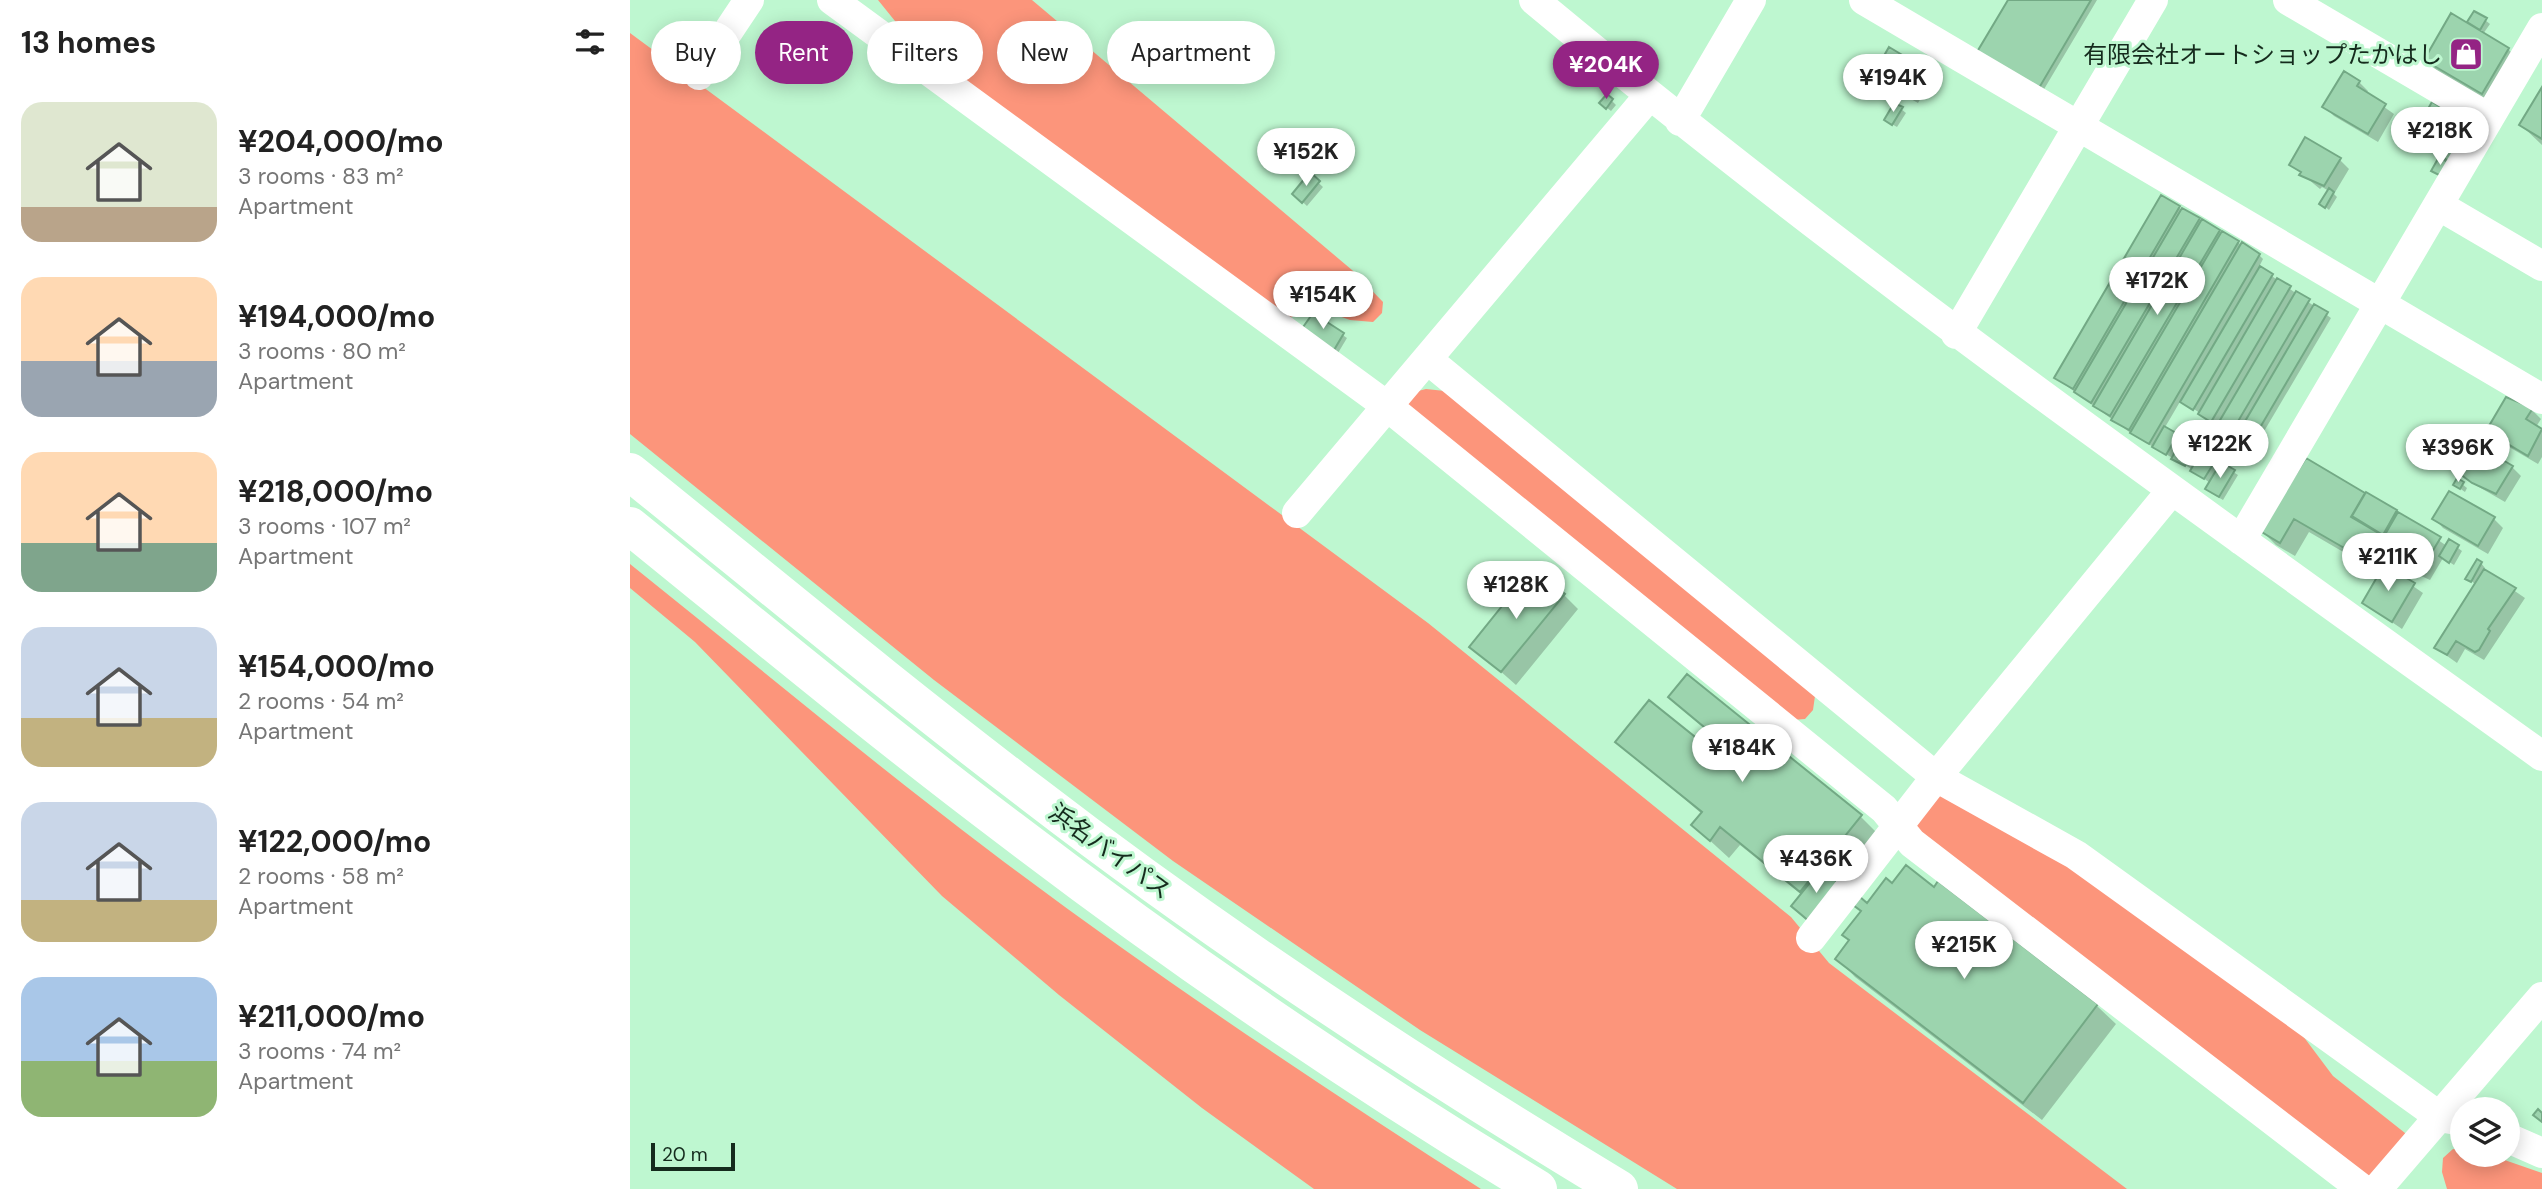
<!DOCTYPE html>
<html lang="en">
<head>
<meta charset="utf-8">
<style>
	:root { --surface:#fff; --page:#f6f6f6; --text:#222; --muted:#767676; --accent:#942484 }
	body { margin:0; font-family:"DM Sans","Noto Sans JP",sans-serif; background:var(--page); color:var(--text); height:100vh; display:flex; flex-direction:column; font-size:26px; white-space:nowrap }
	* { box-sizing:border-box; margin:0 }
	p { font-size:23px; color:var(--muted) }
	.icon { flex:none; width:38px; height:38px; fill:none; stroke:currentColor; stroke-width:2; stroke-linecap:round; stroke-linejoin:round }
	.map { position:relative; flex:1; overflow:hidden }
	.sheet { display:flex; flex-direction:column; background:var(--surface); width:630px }
	.sheet>* { flex:none }
	.banner { position:absolute; left:21px; top:21px; width:665px; height:63px; display:flex; gap:14px }
	.tools { position:absolute; left:1820px; top:1097px; display:grid; gap:14px }
	.tools a { display:grid; place-items:center; width:70px; height:70px; border-radius:50%; background:var(--surface); box-shadow:0 4px 18px #0003; font-size:35px }
	.scale { position:absolute; left:21px; bottom:18px; width:84px; box-sizing:border-box; padding-left:7px; border:4px solid #152b1d; border-top:0; font-size:19px; line-height:24px; white-space:nowrap; color:#152b1d; -webkit-text-stroke:5px #bef7d0; paint-order:stroke }
	.price { position:absolute; translate:-50% -60px; padding:0 16px; border-radius:24px; background:#fff; color:#222; font-size:23px; line-height:46px; filter:drop-shadow(0 2px 4px #0008) }
	.price::after { content:''; position:absolute; left:50%; top:42px; width:21px; height:16px; margin-left:-10px; background:inherit; clip-path:polygon(0 0,100% 0,50% 100%) }
	.price.selected { background:var(--accent); color:#fff }
	ul { padding:0; list-style:none }
	li { display:flex; align-items:center; gap:21px; height:175px; padding:0 21px }
	li span { display:grid; place-items:center; flex:none; width:196px; height:140px; border-radius:21px; color:#555 }
	li>.icon { margin-inline-start:auto }
	span .icon { width:84px; height:84px; fill:#fffc; stroke-width:1 }
	li b { font-size:30px }
	h2 { display:flex; justify-content:space-between; align-items:center; height:84px; padding:0 21px; font-size:30px }
	.chip { padding:0 24px; border-radius:32px; background:var(--surface); box-shadow:0 4px 18px #0003; font-size:24px; line-height:63px }
	.chip.selected { background:var(--accent); color:#fff }
	main { display:flex; flex:1; min-height:0 }
	.map>svg:first-child { display:block }
</style>
</head>
<body>
<main>
<section class="sheet">
<h2>13 homes<svg class="icon" aria-label="filters" viewBox="0 0 24 24"><path d="M4 7h16M4 17h16"/><circle cx="9" cy="7" r="2"/><circle cx="15" cy="17" r="2"/></svg></h2>
<ul>
<li><span style="background:linear-gradient(#dfe7d0 75%,#b9a48a 0)"><svg class="icon" aria-label="home" viewBox="0 0 24 24"><path d="M3 11l9-7 9 7M6 9v11h12V9"/></svg></span><div><b>¥204,000/mo</b><p>3 rooms · 83 m²</p><p>Apartment</p></div></li>
<li><span style="background:linear-gradient(#ffd9b3 60%,#9aa5b1 0)"><svg class="icon" aria-label="home" viewBox="0 0 24 24"><path d="M3 11l9-7 9 7M6 9v11h12V9"/></svg></span><div><b>¥194,000/mo</b><p>3 rooms · 80 m²</p><p>Apartment</p></div></li>
<li><span style="background:linear-gradient(#ffd9b3 65%,#7fa58c 0)"><svg class="icon" aria-label="home" viewBox="0 0 24 24"><path d="M3 11l9-7 9 7M6 9v11h12V9"/></svg></span><div><b>¥218,000/mo</b><p>3 rooms · 107 m²</p><p>Apartment</p></div></li>
<li><span style="background:linear-gradient(#c9d6e8 65%,#c2b280 0)"><svg class="icon" aria-label="home" viewBox="0 0 24 24"><path d="M3 11l9-7 9 7M6 9v11h12V9"/></svg></span><div><b>¥154,000/mo</b><p>2 rooms · 54 m²</p><p>Apartment</p></div></li>
<li><span style="background:linear-gradient(#c9d6e8 70%,#c2b280 0)"><svg class="icon" aria-label="home" viewBox="0 0 24 24"><path d="M3 11l9-7 9 7M6 9v11h12V9"/></svg></span><div><b>¥122,000/mo</b><p>2 rooms · 58 m²</p><p>Apartment</p></div></li>
<li><span style="background:linear-gradient(#a9c7e8 60%,#8fb573 0)"><svg class="icon" aria-label="home" viewBox="0 0 24 24"><path d="M3 11l9-7 9 7M6 9v11h12V9"/></svg></span><div><b>¥211,000/mo</b><p>3 rooms · 74 m²</p><p>Apartment</p></div></li>
</ul>
</section>
<div class="map">
<svg width="1912" height="1189" viewBox="0 0 1912 1189">
	<rect width="100%" height="100%" fill="#bef7d0"/>
	<path fill="#fc957b" d="M 248,0 L 402,0 L 722,270 L 753,302 L 752,313 L 743,322 L 720,320 L 678,305 L 658,320 L 286,47 Z
		M 0,33 L 798,623 L 1161,917 L 1199,963 L 1497,1189 L 1047,1189 L 790,1030 L 543,861 L 304,680 L 0,434 Z
		M 796,389 L 815,391 L 1185,696 L 1183,710 L 1175,719 L 1162,720 L 779,414 L 777,401 L 788,391 Z
		M 0,564 C 120,660 238,759 361,852 C 520,972 684,1082 851,1189 L 684,1189 L 572,1108 L 429,995 L 312,896 L 65,642 L 0,588 Z
		M 1314,795 L 1395,836 L 1670,1032 L 1703,1076 L 1775,1133 L 1776,1144 L 1746,1176 L 1734,1176 L 1287,830 L 1286,820 L 1305,797 Z
		M 1823,1149 L 1832,1150 L 1832,1155 L 1863,1156 L 1912,1173 L 1912,1189 L 1817,1189 L 1812,1172 L 1813,1158 Z"/>
	<path fill="#0003" d="M 1380,0 L 1467,0 L 1413,91 L 1354,56 Z
		M 1855,20 L 1860,24 L 1853,34 L 1878,49 L 1892,63 L 1866,107 L 1810,74 L 1796,60 L 1847,29 L 1839,22 Z
		M 1260,49 L 1302,79 L 1288,103 L 1254,84 L 1245,74 Z
		M 1729,82 L 1738,91 L 1736,94 L 1764,114 L 1748,142 L 1704,116 L 1695,107 Z
		M 1912,90 L 1912,145 L 1891,125 Z
		M 977,96 L 986,105 L 981,111 L 971,103 Z
		M 1271,109 L 1276,113 L 1267,127 L 1260,123 Z
		M 1838,125 L 1816,179 L 1804,171 L 1810,159 L 1786,133 Z
		M 1710,160 L 1719,169 L 1704,194 L 1707,197 L 1699,210 L 1692,204 L 1699,191 L 1692,187 L 1690,189 L 1661,165 Z
		M 680,175 L 693,187 L 677,206 L 664,194 Z
		M 1549,208 L 1629,255 L 1633,259 L 1629,267 L 1701,318 L 1623,450 L 1551,400 L 1534,429 L 1608,475 L 1593,500 L 1581,493 L 1580,483 L 1560,468 L 1506,437 L 1426,378 Z
		M 683,315 L 717,338 L 708,353 L 678,334 Z
		M 1902,410 L 1911,419 L 1906,427 L 1912,431 L 1912,457 L 1908,464 L 1867,440 L 1858,431 Z
		M 1677,461 L 1766,512 L 1817,546 L 1820,542 L 1832,551 L 1824,565 L 1813,558 L 1800,580 L 1776,569 L 1761,554 L 1754,566 L 1793,593 L 1772,629 L 1734,603 L 1751,574 L 1679,532 L 1665,556 L 1646,545 L 1632,531 Z
		M 1882,467 L 1891,476 L 1875,502 L 1842,483 Z
		M 1828,481 L 1837,488 L 1835,492 L 1825,485 Z
		M 1819,493 L 1864,519 L 1873,528 L 1858,554 L 1813,528 L 1804,518 Z
		M 1851,563 L 1855,568 L 1854,570 L 1895,598 L 1854,660 L 1835,649 L 1827,663 L 1806,648 L 1846,585 L 1838,578 Z
		M 909,587 L 934,595 L 948,609 L 886,685 L 842,646 Z
		M 1057,676 L 1231,817 L 1249,835 L 1209,885 L 1172,895 L 1110,845 L 1099,858 L 1063,825 L 1072,814 L 988,742 L 1084,754 L 1093,744 L 1040,697 Z
		M 1309,884 L 1467,1006 L 1486,1024 L 1412,1120 L 1225,977 L 1207,958 L 1220,940 L 1238,905 L 1263,886 L 1304,889 Z"/>
	<path fill="#9cd4ae" stroke="#73a985" stroke-width="2" d="M 1378,0 L 1461,0 L 1409,88 L 1347,52 Z
		M 1844,11 L 1857,18 L 1850,30 L 1837,22 Z
		M 1821,13 L 1879,48 L 1852,94 L 1794,60 Z
		M 1259,47 L 1294,68 L 1278,95 L 1243,75 Z
		M 1714,71 L 1730,81 L 1727,86 L 1756,104 L 1738,134 L 1692,107 Z
		M 1912,87 L 1912,139 L 1889,125 Z
		M 977,94 L 983,99 L 976,109 L 969,103 Z
		M 1802,102 L 1839,124 L 1819,161 L 1795,147 L 1799,141 L 1784,133 Z
		M 1264,103 L 1273,107 L 1262,125 L 1254,120 Z
		M 1675,137 L 1711,158 L 1694,186 L 1669,175 L 1671,172 L 1659,165 Z
		M 1809,157 L 1819,163 L 1811,176 L 1801,171 Z
		M 680,172 L 690,181 L 672,203 L 662,194 Z
		M 1699,188 L 1704,192 L 1695,208 L 1689,204 Z
		M 1531,195 L 1550,206 L 1443,389 L 1424,378 Z
		M 1552,208 L 1570,218 L 1461,403 L 1444,392 Z
		M 1572,219 L 1590,230 L 1480,416 L 1463,406 Z
		M 1592,231 L 1609,241 L 1499,430 L 1481,420 Z
		M 1612,242 L 1630,254 L 1519,444 L 1500,433 Z
		M 1630,266 L 1643,274 L 1563,410 L 1550,402 Z
		M 1647,278 L 1661,286 L 1581,422 L 1568,414 Z
		M 1666,291 L 1680,299 L 1600,435 L 1586,427 Z
		M 1684,304 L 1698,312 L 1618,448 L 1604,440 Z
		M 683,313 L 714,333 L 704,350 L 671,330 Z
		M 1876,397 L 1903,408 L 1896,419 L 1912,429 L 1898,456 L 1856,431 Z
		M 1534,426 L 1548,434 L 1536,455 L 1522,447 Z
		M 1553,438 L 1567,446 L 1555,466 L 1541,459 Z
		M 1847,445 L 1883,466 L 1866,494 L 1842,483 L 1830,474 Z
		M 1572,450 L 1587,458 L 1574,479 L 1560,471 Z
		M 1676,458 L 1735,493 L 1721,517 L 1750,534 L 1735,560 L 1664,519 L 1650,543 L 1630,531 Z
		M 1591,462 L 1605,470 L 1589,497 L 1575,489 Z
		M 1827,478 L 1834,482 L 1830,489 L 1823,485 Z
		M 1819,491 L 1865,517 L 1848,546 L 1802,519 Z
		M 1736,492 L 1767,510 L 1753,535 L 1722,516 Z
		M 1768,512 L 1811,537 L 1790,572 L 1765,560 L 1767,556 L 1749,545 Z
		M 1819,539 L 1829,545 L 1819,563 L 1809,556 Z
		M 1847,559 L 1852,562 L 1841,582 L 1835,579 Z
		M 1754,565 L 1785,583 L 1762,622 L 1732,603 Z
		M 1854,569 L 1886,588 L 1858,629 L 1860,631 L 1849,650 L 1845,652 L 1826,641 L 1817,655 L 1804,648 Z
		M 897,575 L 909,584 L 914,577 L 935,594 L 871,672 L 839,647 Z
		M 1057,674 L 1232,815 L 1170,892 L 1090,827 L 1080,841 L 1061,825 L 1072,812 L 985,742 L 1019,700 L 1084,752 L 1092,742 L 1038,697 Z
		M 1276,865 L 1304,887 L 1308,881 L 1468,1004 L 1393,1103 L 1205,959 L 1219,940 L 1212,935 L 1231,911 L 1223,905 L 1230,897 L 1237,903 L 1256,878 L 1262,883 Z
		M 1191,869 L 1211,885 L 1180,922 L 1161,906 Z
		M 1908,1109 L 1912,1113 L 1912,1122 L 1903,1115 Z"/>
	<g fill="none" stroke-linecap="round" stroke-linejoin="round">
		<path stroke="#fff" stroke-width="30" d="M 202,0 L 757,406 L 1254,809 L 1282,843 L 1732,1189
			M 904,0 C 1227,269 1571,511 1912,756
			M 1234,0 L 1912,399
			M 1658,0 L 1859,118
			M 69,75 L 119,0
			M 1050,121 L 1121,0
			M 1808,205 L 1912,266
			M 1326,334 L 1523,0
			M 797,359 L 1306,777 L 1446,855 L 1810,1117 L 1832,1121
			M 667,513 L 1019,96
			M 1611,540 L 1912,28
			M 1181,938 L 1306,777 L 1542,490
			M 1878,1138 L 1912,1153
			M 1747,1189 L 1912,997"/>
		<path stroke="#fff" stroke-width="38" d="M 0,472 C 134,580 266,690 403,794 C 590,938 788,1068 989,1189
			M 0,526 C 126,628 251,732 380,829 C 549,958 725,1079 908,1189"/>
	</g>
	<defs>
		<g id="shop-square" transform="scale(1.75)"><rect x="-9" y="-9" width="18" height="18" rx="4" fill="#942484" stroke="#bef7d0"/><path d="M-5-2.5h2.3a2.7 3.5 0 0 1 5.4 0H5L5.5 6h-11ZM-1.5-2.5h3a1.5 2.3 0 0 0-3 0Z" fill="#fff"/></g>
	</defs>
	<g fill-rule="evenodd">
		<use href="#shop-square" x="1836" y="54"/>
	</g>
	<g text-anchor="middle" dominant-baseline="central" stroke-width="6" stroke-linejoin="round" paint-order="stroke">
		<g font-size="24" fill="#152b1d" stroke="#bef7d0" text-anchor="end">
			<text x="1812" y="54">有限会社オートショップたかはし</text>
		</g>
		<g font-size="24" fill="#152b1d" stroke="#bef7d0">
			<text transform="translate(480 851) rotate(36)">浜名バイパス</text>
		</g>
	</g>
</svg>
<div class="tools">
<a><svg class="icon" aria-label="layers" viewBox="0 0 24 24"><path d="M12 4l9 5-9 5-9-5zM3 14l9 5 9-5"/></svg></a>
</div>
<div class="scale">20 m</div>
<b class="price selected" style="left:976px;top:101px">¥204K</b>
<b class="price" style="left:1263px;top:114px">¥194K</b>
<b class="price" style="left:1810px;top:167px">¥218K</b>
<b class="price" style="left:676px;top:188px">¥152K</b>
<b class="price" style="left:1527px;top:317px">¥172K</b>
<b class="price" style="left:693px;top:331px">¥154K</b>
<b class="price" style="left:1590px;top:480px">¥122K</b>
<b class="price" style="left:1828px;top:484px">¥396K</b>
<b class="price" style="left:1758px;top:593px">¥211K</b>
<b class="price" style="left:886px;top:621px">¥128K</b>
<b class="price" style="left:1112px;top:784px">¥184K</b>
<b class="price" style="left:1186px;top:895px">¥436K</b>
<b class="price" style="left:1334px;top:981px">¥215K</b>
<div class="banner">
<a class="chip">Buy</a>
<a class="chip selected">Rent</a>
<a class="chip">Filters</a>
<a class="chip">New</a>
<a class="chip">Apartment</a>
</div>
</div>
</main>
</body>
</html>
